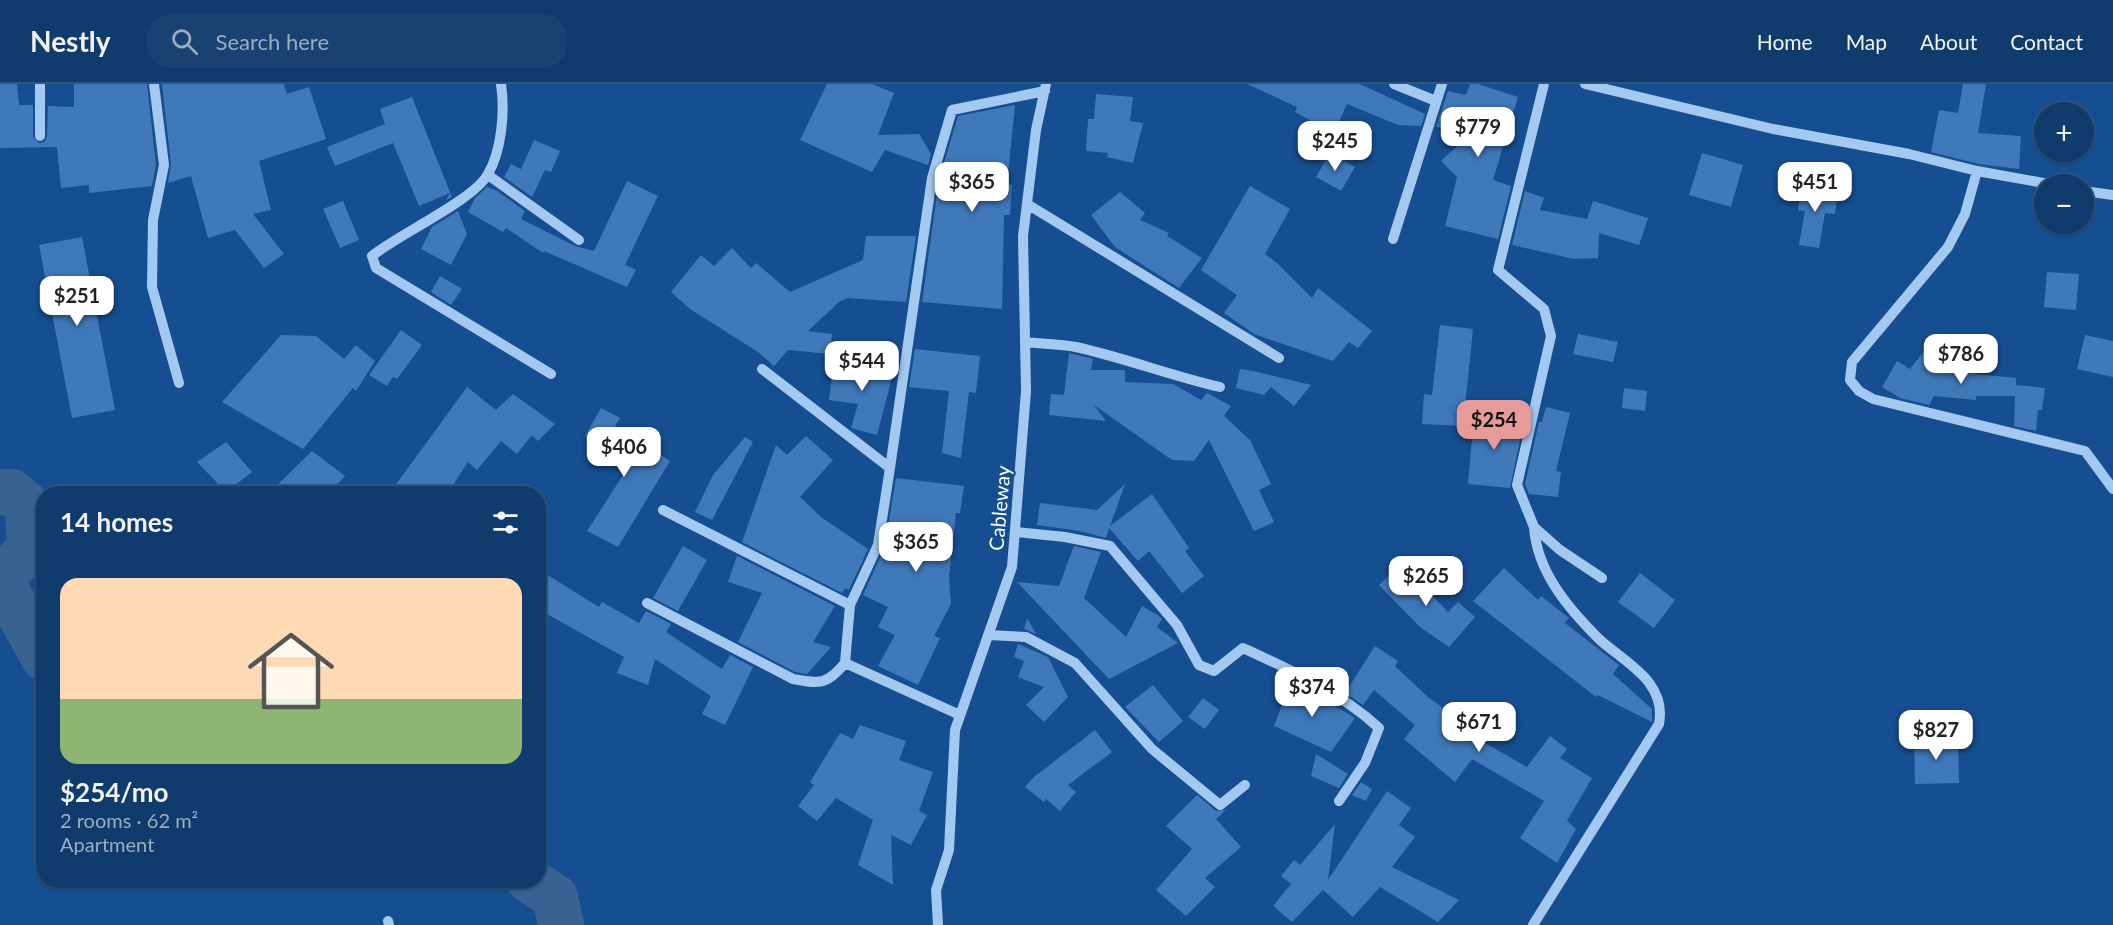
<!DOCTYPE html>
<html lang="en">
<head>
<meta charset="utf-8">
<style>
	:root { --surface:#103b6d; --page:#194272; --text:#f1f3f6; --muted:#9cadc2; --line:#305580; --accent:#e69b98 }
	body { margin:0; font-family:Lato,sans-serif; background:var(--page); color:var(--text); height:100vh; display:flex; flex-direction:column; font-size:22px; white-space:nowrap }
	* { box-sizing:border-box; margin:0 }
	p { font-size:20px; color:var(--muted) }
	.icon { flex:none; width:33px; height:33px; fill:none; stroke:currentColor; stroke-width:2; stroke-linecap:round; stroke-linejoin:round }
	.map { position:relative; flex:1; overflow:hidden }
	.panel { position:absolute; left:36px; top:402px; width:510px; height:402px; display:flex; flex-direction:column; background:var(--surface); border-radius:24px; box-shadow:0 2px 4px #0004,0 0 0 2px var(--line) }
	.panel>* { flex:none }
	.buttons { position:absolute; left:2034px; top:18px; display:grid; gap:12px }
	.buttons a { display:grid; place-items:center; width:60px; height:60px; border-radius:50%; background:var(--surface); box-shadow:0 2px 4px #0004,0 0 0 2px var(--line); font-size:30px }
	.price { position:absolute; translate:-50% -51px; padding:0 14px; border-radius:12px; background:#fff; color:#222; font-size:20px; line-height:39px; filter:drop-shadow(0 2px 3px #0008) }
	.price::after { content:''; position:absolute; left:50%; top:36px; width:18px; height:14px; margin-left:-9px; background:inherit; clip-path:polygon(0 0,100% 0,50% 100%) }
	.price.selected { background:var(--accent); color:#111 }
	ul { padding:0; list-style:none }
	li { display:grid; align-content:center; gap:12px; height:318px; padding:0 24px }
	li span { display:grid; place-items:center; height:186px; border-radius:18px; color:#555 }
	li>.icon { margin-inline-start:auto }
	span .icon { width:108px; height:108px; fill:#fffc; stroke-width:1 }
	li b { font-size:26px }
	h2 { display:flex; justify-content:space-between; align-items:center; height:72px; padding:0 24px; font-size:26px }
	header { display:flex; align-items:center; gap:36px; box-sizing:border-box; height:84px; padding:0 30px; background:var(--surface); border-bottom:2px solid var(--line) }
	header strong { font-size:28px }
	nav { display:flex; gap:33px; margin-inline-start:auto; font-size:21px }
	.search { width:420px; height:54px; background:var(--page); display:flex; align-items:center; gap:15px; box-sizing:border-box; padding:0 21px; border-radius:24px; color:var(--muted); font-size:22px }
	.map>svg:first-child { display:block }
</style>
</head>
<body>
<header>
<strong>Nestly</strong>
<div class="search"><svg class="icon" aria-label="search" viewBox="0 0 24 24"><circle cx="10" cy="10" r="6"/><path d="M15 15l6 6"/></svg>Search here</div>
<nav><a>Home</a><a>Map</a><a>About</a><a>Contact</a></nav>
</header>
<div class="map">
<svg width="2113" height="841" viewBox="0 0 2113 841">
	<rect width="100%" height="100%" fill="#164f91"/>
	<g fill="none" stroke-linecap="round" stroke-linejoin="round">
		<path stroke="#386292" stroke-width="46" d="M 0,408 L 12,408 L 28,422 L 30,464 L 0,495 L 44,574
			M 529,796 L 555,813 L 561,841"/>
	</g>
	<path fill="#3f79b9" d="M 0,0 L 17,0 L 19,21 L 33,21 L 33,53 L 39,59 L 44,58 L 47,53 L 48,22 L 74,23 L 74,0 L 147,0 L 156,81 L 152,102 L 89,109 L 89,101 L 61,104 L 57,63 L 0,64 Z
		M 162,0 L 284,0 L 287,10 L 309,3 L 326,55 L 259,77 L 271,126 L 253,130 L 284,170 L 264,184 L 235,146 L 208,154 L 191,92 L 168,99 L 171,80 Z
		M 827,0 L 872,0 L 894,9 L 878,51 L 919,50 L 931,70 L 928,81 L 885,66 L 872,88 L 800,56 Z
		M 1247,0 L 1360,0 L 1425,30 L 1421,42 L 1398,41 L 1347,20 L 1334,49 L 1295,28 L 1297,23 Z
		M 1470,0 L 1478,0 L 1518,13 L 1493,96 L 1511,102 L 1498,155 L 1445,142 L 1457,93 L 1441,77 L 1475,45 L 1436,43 L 1448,7 L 1466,11 Z
		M 1963,0 L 1986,0 L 1978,49 L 2021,52 L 2019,85 L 1979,80 L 1931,68 L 1939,26 L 1958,29 Z
		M 1096,10 L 1133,13 L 1130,37 L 1143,39 L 1133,79 L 1107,73 L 1108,69 L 1086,67 L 1088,35 L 1094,35 Z
		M 412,13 L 452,113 L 446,116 L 450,109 L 419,122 L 393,59 L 335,82 L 327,63 L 385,40 L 380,25 Z
		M 1015,21 L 1007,100 L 1012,101 L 1010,131 L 1004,131 L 1002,225 L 922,218 L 939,96 L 958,32 Z
		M 534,56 L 560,67 L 551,88 L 545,86 L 532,113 L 504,93 L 511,80 L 521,85 Z
		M 1330,69 L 1355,83 L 1341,107 L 1316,93 Z
		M 1702,69 L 1743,81 L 1731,123 L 1689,111 Z
		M 627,97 L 658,112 L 625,181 L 636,186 L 627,203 L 544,167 L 543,169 L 506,144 L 503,148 L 468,128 L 475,114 L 487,103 L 497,107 L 525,127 L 521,135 L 575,162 L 594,167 Z
		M 1250,102 L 1290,125 L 1265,170 L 1277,179 L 1312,214 L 1318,204 L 1372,247 L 1358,264 L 1349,258 L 1333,277 L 1254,250 L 1224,229 L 1237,211 L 1201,186 Z
		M 1801,103 L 1838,107 L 1835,130 L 1825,129 L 1819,164 L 1799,161 L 1805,127 L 1798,126 Z
		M 1525,107 L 1544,114 L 1540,126 L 1587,135 L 1593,117 L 1648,134 L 1639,161 L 1599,149 L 1598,174 L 1574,175 L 1512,161 Z
		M 1120,108 L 1145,129 L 1140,136 L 1169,149 L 1167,152 L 1202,174 L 1179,204 L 1115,163 L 1091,131 Z
		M 343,117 L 359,156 L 340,164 L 323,125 Z
		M 458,127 L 467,150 L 451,181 L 421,165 L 432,143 Z
		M 866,152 L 916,152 L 906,218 L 848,214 L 840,217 L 808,247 L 832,250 L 830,270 L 788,266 L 774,282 L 758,268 L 690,225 L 671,208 L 701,171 L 714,182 L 732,164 L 751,184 L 756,179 L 790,208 L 863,176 Z
		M 82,153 L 115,326 L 72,334 L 39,161 Z
		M 2047,188 L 2079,190 L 2076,226 L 2044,223 Z
		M 440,192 L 462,205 L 451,221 L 431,208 Z
		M 1440,241 L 1473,245 L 1463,342 L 1422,340 L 1424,310 L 1432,311 Z
		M 401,246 L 422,261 L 397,295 L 393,293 L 387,302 L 369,291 Z
		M 1578,250 L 1618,258 L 1613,278 L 1573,270 Z
		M 281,251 L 316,252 L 344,275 L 356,261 L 375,277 L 356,307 L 353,304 L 303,365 L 222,318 Z
		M 2085,251 L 2113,257 L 2113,293 L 2077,285 Z
		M 1932,257 L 1975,290 L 2016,294 L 2016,301 L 2045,304 L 2042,326 L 2038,326 L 2036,347 L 2014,342 L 2015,312 L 1976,312 L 1976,316 L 1934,312 L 1929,321 L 1900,314 L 1882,303 L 1897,277 L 1910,285 Z
		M 915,265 L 980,272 L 976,309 L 969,308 L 961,374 L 942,369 L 949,307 L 909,303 Z
		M 1069,269 L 1093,275 L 1091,286 L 1125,286 L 1125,298 L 1173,300 L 1201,316 L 1207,309 L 1231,322 L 1224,332 L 1250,356 L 1271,400 L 1259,406 L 1274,438 L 1254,447 L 1209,356 L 1194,377 L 1172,376 L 1094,321 L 1106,337 L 1049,331 L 1051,310 L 1064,311 Z
		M 834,275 L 894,286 L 877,351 L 851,344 L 858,320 L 829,316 Z
		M 1240,285 L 1253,287 L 1311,301 L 1294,322 L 1271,303 L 1264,311 L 1236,304 Z
		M 467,303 L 496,326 L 513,310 L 555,340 L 538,357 L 532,351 L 517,370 L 501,357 L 477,386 L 468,378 L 447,410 L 389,410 Z
		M 1624,304 L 1647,307 L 1645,327 L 1622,324 Z
		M 1546,323 L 1570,329 L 1556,387 L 1561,388 L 1558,413 L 1529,410 L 1525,400 L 1539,338 L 1542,338 Z
		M 601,324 L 620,334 L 615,342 L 670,377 L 618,463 L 587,447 L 629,382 L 607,368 L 609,365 L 585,352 Z
		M 1474,332 L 1524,337 L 1510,404 L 1468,400 Z
		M 806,352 L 833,376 L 800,413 L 821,433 L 868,465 L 849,506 L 845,504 L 842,509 L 742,458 L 776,361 L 787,371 Z
		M 745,353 L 753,358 L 712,436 L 695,428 L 713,391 Z
		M 226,358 L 252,388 L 226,408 L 197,378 Z
		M 312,367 L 345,392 L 328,410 L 268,410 Z
		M 896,394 L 964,402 L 960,429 L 956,429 L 949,493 L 951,520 L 934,552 L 940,554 L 918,601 L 878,582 L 895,551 L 878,543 L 888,523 L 863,511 L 885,462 Z
		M 1125,400 L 1110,442 L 1152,410 L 1189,464 L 1185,467 L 1204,492 L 1182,509 L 1149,467 L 1138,477 L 1109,444 L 1106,454 L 1080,447 L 1037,441 L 1040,419 L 1097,426 Z
		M 683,462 L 707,476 L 678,527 L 653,514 Z
		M 1074,462 L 1101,468 L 1084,514 L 1126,553 L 1142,522 L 1159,532 L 1162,535 L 1157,543 L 1178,559 L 1109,595 L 1017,498 L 1059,502 Z
		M 737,472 L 835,522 L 813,558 L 831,563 L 807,590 L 795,588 L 738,558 L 762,509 L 728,498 Z
		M 1401,480 L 1448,528 L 1458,518 L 1475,533 L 1449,563 L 1420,543 L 1379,501 Z
		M 1504,484 L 1538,516 L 1541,512 L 1569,534 L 1565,539 L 1619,581 L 1613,590 L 1652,625 L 1652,638 L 1598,611 L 1596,613 L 1473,517 Z
		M 538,485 L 599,523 L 602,518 L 639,539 L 646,527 L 671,540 L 666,548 L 722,585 L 730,571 L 753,583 L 725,641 L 702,630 L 711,612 L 655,575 L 648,601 L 617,589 L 624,573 L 538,525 Z
		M 1640,489 L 1675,516 L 1654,544 L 1618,518 Z
		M 1027,534 L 1035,548 L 1036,550 L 1024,545 Z
		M 1018,560 L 1048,573 L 1068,613 L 1044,638 L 1026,621 L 1044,603 L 1018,593 L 1024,577 L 1014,573 Z
		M 1375,562 L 1398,577 L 1395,582 L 1428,613 L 1481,652 L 1478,655 L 1527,683 L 1550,652 L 1567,665 L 1560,674 L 1592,694 L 1567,737 L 1576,745 L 1557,779 L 1520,754 L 1544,717 L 1472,675 L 1455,698 L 1404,655 L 1415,641 L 1374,606 L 1363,621 L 1345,609 Z
		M 1292,596 L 1355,634 L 1331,668 L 1274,642 Z
		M 1153,601 L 1183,637 L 1159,658 L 1125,623 Z
		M 1203,614 L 1219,626 L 1205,645 L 1188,633 Z
		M 860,641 L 906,657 L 899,676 L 933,688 L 919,727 L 927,731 L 911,761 L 891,751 L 893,801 L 858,781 L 873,736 L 836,714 L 817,737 L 798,722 L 814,701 L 810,698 L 840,649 L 853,655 Z
		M 1095,646 L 1112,668 L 1068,701 L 1076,708 L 1060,727 L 1046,715 L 1044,718 L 1025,703 L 1034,693 Z
		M 1958,654 L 1959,699 L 1915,700 L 1914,655 Z
		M 1316,670 L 1348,690 L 1339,704 L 1311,692 Z
		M 1361,698 L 1372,705 L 1366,717 L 1352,711 Z
		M 1387,707 L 1411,724 L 1399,741 L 1415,753 L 1392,783 L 1459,816 L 1438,838 L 1380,803 L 1353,833 L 1323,806 L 1292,838 L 1273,822 L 1291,800 L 1281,792 L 1294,776 L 1300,781 L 1335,740 L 1328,796 Z
		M 1197,711 L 1216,727 L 1226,726 L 1216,735 L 1241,763 L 1205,794 L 1215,803 L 1186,832 L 1156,806 L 1192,765 L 1166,742 Z"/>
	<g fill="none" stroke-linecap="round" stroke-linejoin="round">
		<path stroke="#a4c9f0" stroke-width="10" d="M 154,0 L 164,81 L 153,136 L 152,203 L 179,299
			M 501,0 C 505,26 502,66 488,90 C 474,116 399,150 372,172 L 376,184 L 551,290
			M 1394,0 L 1436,17
			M 1544,0 L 1498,186 L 1544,225 L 1551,252 L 1517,401 L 1534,443 L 1560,466 L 1602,494
			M 1585,0 L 1773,45 L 1909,70 L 1977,87 L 2049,100
			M 40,52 L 40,0
			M 1977,87 L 1965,130 L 1948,163 L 1852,278 L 1850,296 L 1859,307 L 1873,315 L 2085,367 L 2113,405
			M 488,91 L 579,156
			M 2084,107 L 2113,111
			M 1027,120 L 1279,274
			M 1393,155 L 1442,0
			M 1025,258 C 1042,260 1060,260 1076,263 C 1125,274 1172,292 1220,303
			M 762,285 L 890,384 L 878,461 L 850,521
			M 890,384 L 932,94 L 952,26 L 1045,7
			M 663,426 L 850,521 L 845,579 L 960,631
			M 1015,448 L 1065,453 L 1110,462 L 1177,541 L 1199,581 L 1214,587 L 1243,564 C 1291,586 1340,608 1379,644 L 1365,679 L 1339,717
			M 647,519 L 793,595 C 820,600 827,601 845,579
			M 988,551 L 1026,553 L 1075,579 L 1152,665 L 1220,721 L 1245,701
			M 388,837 L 389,841
			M 938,841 L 936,806 L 949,766 L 955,646 L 1012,483 L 1026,307 L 1023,152 L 1036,46 L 1046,0
			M 1533,841 L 1659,640 C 1667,597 1625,579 1599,555 C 1568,524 1537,488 1534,443"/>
	</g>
	<g text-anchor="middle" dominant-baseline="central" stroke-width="4.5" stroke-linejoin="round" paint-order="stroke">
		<g font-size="20" fill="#fff" stroke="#164f91">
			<text transform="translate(999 424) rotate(-85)">Cableway</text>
		</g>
	</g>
</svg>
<div class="buttons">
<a>+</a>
<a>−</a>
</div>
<b class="price" style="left:1478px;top:74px">$779</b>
<b class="price" style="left:1335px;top:88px">$245</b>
<b class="price" style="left:972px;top:129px">$365</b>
<b class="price" style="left:1815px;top:129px">$451</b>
<b class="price" style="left:77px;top:243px">$251</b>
<b class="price" style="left:1961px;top:301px">$786</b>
<b class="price" style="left:862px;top:308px">$544</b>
<b class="price selected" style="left:1494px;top:367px">$254</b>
<b class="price" style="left:624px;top:394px">$406</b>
<b class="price" style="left:916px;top:489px">$365</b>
<b class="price" style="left:1426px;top:523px">$265</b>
<b class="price" style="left:1312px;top:634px">$374</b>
<b class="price" style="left:1479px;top:669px">$671</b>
<b class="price" style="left:1936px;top:677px">$827</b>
<section class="panel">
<h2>14 homes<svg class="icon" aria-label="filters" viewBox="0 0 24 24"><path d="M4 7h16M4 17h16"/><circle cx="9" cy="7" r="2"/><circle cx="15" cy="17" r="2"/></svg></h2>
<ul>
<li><span style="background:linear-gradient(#ffd9b3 65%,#8fb573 0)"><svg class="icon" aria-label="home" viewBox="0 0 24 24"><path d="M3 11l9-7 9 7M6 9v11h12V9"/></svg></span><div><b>$254/mo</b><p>2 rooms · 62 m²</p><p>Apartment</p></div></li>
</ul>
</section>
</div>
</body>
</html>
